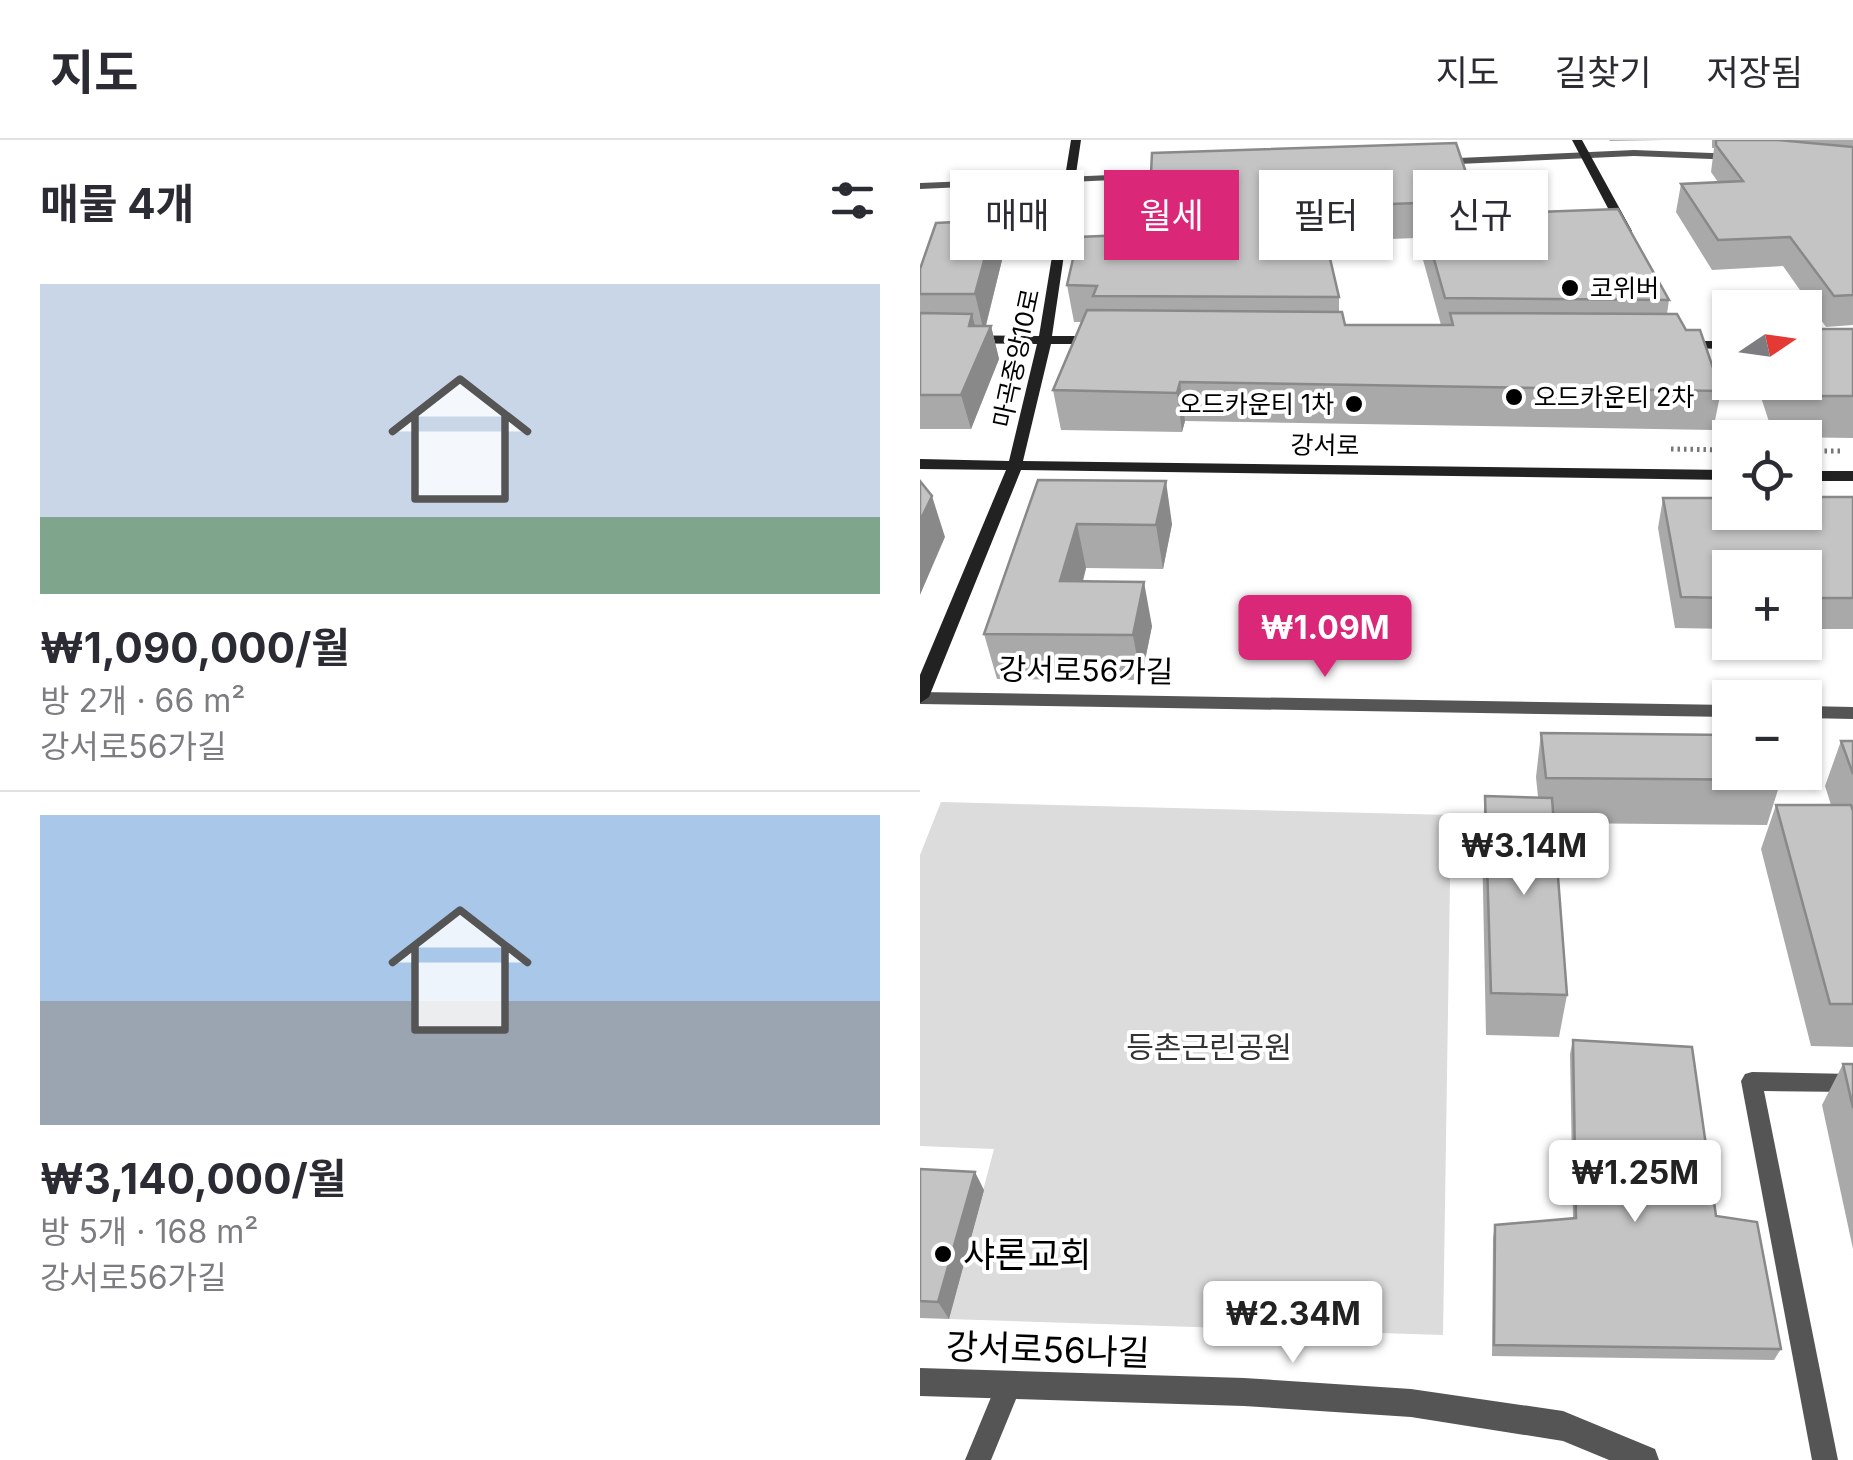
<!DOCTYPE html>
<html lang="ko">
<head>
<meta charset="utf-8">
<style>
	:root { --surface:#fff; --page:#f2f2f3; --text:#2b2b33; --muted:#7c7c81; --line:#e1e1e2; --accent:#db2777 }
	body { margin:0; font-family:Inter,"Noto Sans KR",sans-serif; background:var(--page); color:var(--text); height:100vh; display:flex; flex-direction:column; font-size:38px; white-space:nowrap }
	* { box-sizing:border-box; margin:0 }
	p { font-size:32px; color:var(--muted) }
	.icon { flex:none; width:55px; height:55px; fill:none; stroke:currentColor; stroke-width:2; stroke-linecap:round; stroke-linejoin:round }
	.map { position:relative; flex:1; overflow:hidden }
	.details { display:flex; flex-direction:column; background:var(--surface); width:920px }
	.details>* { flex:none }
	.hud { position:absolute; left:30px; top:30px; width:752px; height:90px; display:flex; gap:20px }
	.needle { width:65px; rotate:77deg }
	.fabs { position:absolute; left:792px; top:150px; display:grid; gap:20px }
	.fabs a { display:grid; place-items:center; width:110px; height:110px; border-radius:0px; background:var(--surface); box-shadow:0 2px 8px #0004; font-size:50px }
	.price { position:absolute; translate:-50% -85px; padding:0 22px; border-radius:10px; background:#fff; color:#222; font-size:32px; line-height:65px; filter:drop-shadow(0 2px 5px #0008) }
	.price::after { content:''; position:absolute; left:50%; top:60px; width:30px; height:22px; margin-left:-15px; background:inherit; clip-path:polygon(0 0,100% 0,50% 100%) }
	.price.current { background:var(--accent); color:#fff }
	ul { padding:0; list-style:none }
	li { display:grid; align-content:center; gap:20px; height:530px; padding:0 40px }
	li+li { border-top:2px solid var(--line) }
	li span { display:grid; place-items:center; height:310px; border-radius:0px; color:#555 }
	li>.icon { margin-inline-start:auto }
	span .icon { width:180px; height:180px; fill:#fffc; stroke-width:1 }
	li b { font-size:42px }
	h2 { display:flex; justify-content:space-between; align-items:center; height:120px; padding:0 40px; font-size:42px }
	.chip { padding:0 35px; border-radius:0px; background:var(--surface); box-shadow:0 2px 8px #0004; font-size:35px; line-height:90px }
	.chip.current { background:var(--accent); color:#fff }
	header { display:flex; align-items:center; gap:60px; box-sizing:border-box; height:140px; padding:0 50px; background:var(--surface); border-bottom:2px solid var(--line) }
	header strong { font-size:48px }
	nav { display:flex; gap:55px; margin-inline-start:auto; font-size:35px }
	main { display:flex; flex:1; min-height:0 }
	.map>svg:first-child { display:block }
</style>
</head>
<body>
<header>
<strong>지도</strong>
<nav><a>지도</a><a>길찾기</a><a>저장됨</a></nav>
</header>
<main>
<section class="details">
<h2>매물 4개<svg class="icon" aria-label="filters" viewBox="0 0 24 24"><path d="M4 7h16M4 17h16"/><circle cx="9" cy="7" r="2"/><circle cx="15" cy="17" r="2"/></svg></h2>
<ul>
<li><span style="background:linear-gradient(#c9d6e8 75%,#7fa58c 0)"><svg class="icon" aria-label="home" viewBox="0 0 24 24"><path d="M3 11l9-7 9 7M6 9v11h12V9"/></svg></span><div><b>₩1,090,000/월</b><p>방 2개 · 66 m²</p><p>강서로56가길</p></div></li>
<li><span style="background:linear-gradient(#a9c7e8 60%,#9aa5b1 0)"><svg class="icon" aria-label="home" viewBox="0 0 24 24"><path d="M3 11l9-7 9 7M6 9v11h12V9"/></svg></span><div><b>₩3,140,000/월</b><p>방 5개 · 168 m²</p><p>강서로56가길</p></div></li>
</ul>
</section>
<div class="map">
<svg width="933" height="1320" viewBox="0 0 933 1320">
	<rect width="100%" height="100%" fill="#fff"/>
	<path fill="#dcdcdc" d="M 21,662 L 531,675 L 523,1195 L 29,1179 L 74,1009 L 0,1006 L 0,715 Z"/>
	<g fill="none" stroke-linecap="round" stroke-linejoin="round">
		<path stroke="#777" stroke-width="5" stroke-dasharray="2.5 4" stroke-linecap="butt" d="M 751,309 L 810,310
			M 885,311 L 922,311"/>
		<path fill="#555" fill-rule="evenodd" d="M 832,932 L 933,934 L 933,952 L 844,951 L 918,1320 L 892,1320 L 821,941 L 825,934 Z
			M 88,1234 L 97,1238 L 101,1247 L 71,1320 L 45,1320 L 79,1238 Z"/>
		<path fill="#555" fill-rule="evenodd" d="M 714,10 L 817,14 L 822,17 L 817,20 L 714,16 L 516,25 L 511,22 L 516,19 Z
			M 262,32 L 262,36 L 258,37 L 0,49 L 0,43 Z
			M 0,552 L 810,565 L 810,577 L 0,564 Z
			M 885,566 L 933,567 L 933,579 L 885,578 Z
			M 0,1228 L 324,1238 L 491,1249 L 643,1271 L 735,1309 L 739,1320 L 689,1320 L 643,1301 L 491,1277 L 324,1266 L 0,1256 Z"/>
		<path fill="#222" fill-rule="evenodd" d="M 151,0 L 161,0 L 132,196 L 178,196 L 185,200 L 178,204 L 131,204 L 103,321 L 810,330 L 810,340 L 101,330 L 9,557 L 0,563 L 0,535 L 86,330 L 0,329 L 0,319 L 89,321 L 117,204 L 0,203 L 0,195 L 119,196 Z
			M 652,0 L 662,0 L 712,91 L 710,93 L 700,91 Z
			M 757,201 L 810,201 L 810,209 L 762,208 L 755,204 Z
			M 885,331 L 933,331 L 933,341 L 885,341 Z"/>
	</g>
	<path fill="#a9a9a9" fill-rule="evenodd" d="M 689,0 L 744,0 L 690,1 Z
		M 792,0 L 933,0 L 933,185 L 906,187 L 863,126 L 792,130 L 756,72 L 761,44 L 798,42 L 791,32 L 794,8 L 792,8 Z
		M 232,13 L 560,74 L 749,160 L 747,174 L 801,251 L 793,290 L 265,281 L 262,292 L 141,290 L 133,250 L 161,182 L 154,182 L 147,145 L 228,94 ZM 497,98 L 521,185 L 425,185 L 419,172 L 419,157 L 409,115 L 416,115 L 416,101 Z
		M 83,116 L 66,186 L 71,186 L 79,219 L 51,289 L 0,289 L 0,129 Z
		M 933,189 L 933,298 L 854,297 L 836,242 L 885,242 Z
		M 118,340 L 252,384 L 243,429 L 166,428 L 163,442 L 232,486 L 221,540 L 77,539 L 64,494 Z
		M 933,357 L 933,489 L 885,489 L 885,428 L 810,428 L 810,489 L 755,488 L 738,388 L 743,358 Z
		M 621,593 L 861,640 L 847,685 L 634,683 L 647,855 L 639,897 L 566,895 L 562,701 L 565,656 L 618,657 L 616,637 Z
		M 921,601 L 933,601 L 933,907 L 891,906 L 841,709 L 856,665 L 911,665 L 905,646 Z
		M 653,900 L 796,1076 L 861,1209 L 854,1220 L 572,1216 L 573,1098 L 575,1085 L 653,1078 L 650,914 Z
		M 923,924 L 933,924 L 933,1109 L 902,965 Z
		M 0,1029 L 64,1050 L 29,1179 L 0,1178 Z"/>
	<path fill="#898989" d="M 75,80 L 83,116 L 64,192 L 55,154 Z
		M 52,174 L 60,207 L 71,186 L 79,219 L 51,289 L 41,255 L 49,186 Z
		M 260,242 L 265,281 L 262,292 L 257,253 Z
		M 246,341 L 252,384 L 243,429 L 236,385 Z
		M 12,356 L 25,397 L 0,455 L 0,381 Z
		M 157,384 L 166,428 L 150,486 L 140,441 Z
		M 224,442 L 232,486 L 221,540 L 213,495 Z
		M 55,1032 L 64,1050 L 29,1179 L 18,1162 Z"/>
	<path fill="#c4c4c4" stroke="#898989" stroke-width="2.5" d="M 796,0 L 857,0 L 933,7 L 933,155 L 914,156 L 870,97 L 798,100 L 761,44 L 823,41 L 796,5 Z
		M 536,3 L 560,74 L 698,69 L 749,160 L 525,158 L 498,63 L 412,66 L 415,80 L 401,80 L 419,157 L 173,156 L 177,146 L 147,145 L 158,97 L 228,94 L 232,13 Z
		M 75,80 L 55,154 L 0,154 L 0,129 L 16,83 Z
		M 167,170 L 422,172 L 425,185 L 533,185 L 530,173 L 757,174 L 766,190 L 780,190 L 801,251 L 260,242 L 257,253 L 133,250 Z
		M 0,173 L 52,174 L 49,186 L 71,186 L 41,255 L 0,255 Z
		M 885,189 L 933,189 L 933,256 L 864,256 L 860,242 L 885,242 Z
		M 118,340 L 246,341 L 236,385 L 157,384 L 140,441 L 224,442 L 213,495 L 64,494 Z
		M 0,341 L 12,356 L 0,381 Z
		M 885,357 L 933,357 L 933,458 L 885,458 L 885,428 L 810,428 L 810,458 L 761,457 L 743,358 L 810,358 L 810,372 L 885,372 Z
		M 621,593 L 810,595 L 810,632 L 859,632 L 861,640 L 626,638 Z
		M 921,601 L 933,601 L 933,634 Z
		M 565,656 L 632,658 L 647,855 L 571,853 Z
		M 856,665 L 931,665 L 933,671 L 933,864 L 910,864 Z
		M 653,900 L 772,907 L 796,1076 L 837,1082 L 861,1209 L 574,1205 L 575,1085 L 656,1078 Z
		M 923,924 L 933,924 L 933,968 Z
		M 0,1029 L 55,1032 L 18,1162 L 0,1161 Z"/>
	<g fill="#000" stroke="#fff" stroke-width="4">
		<circle cx="650" cy="148" r="10"/>
		<circle cx="594" cy="257" r="10"/>
		<circle cx="434" cy="264" r="10"/>
		<circle cx="23" cy="1114" r="10"/>
	</g>
	<g text-anchor="middle" dominant-baseline="central" stroke-width="8" stroke-linejoin="round" paint-order="stroke">
		<g font-size="25" fill="#000" stroke="#fff" text-anchor="start">
			<text x="670" y="148">코위버</text>
			<text x="614" y="257">오드카운티 2차</text>
			<text x="414" y="264" text-anchor="end">오드카운티 1차</text>
		</g>
		<g font-size="25" fill="#000" stroke="#fff">
			<text transform="translate(96 218) rotate(-78)">마곡중앙10로</text>
			<text transform="translate(405 305) rotate(1)">강서로</text>
		</g>
		<g font-size="30" fill="#000" stroke="#fff">
			<text transform="translate(166 530) rotate(1)">강서로56가길</text>
		</g>
		<g font-size="30" fill="#333" stroke="#fff">
			<text x="289" y="907">등촌근린공원</text>
		</g>
		<g font-size="35" fill="#000" stroke="#fff" text-anchor="start">
			<text x="43" y="1114">샤론교회</text>
		</g>
		<g font-size="35" fill="#000" stroke="#fff">
			<text transform="translate(128 1209) rotate(2)">강서로56나길</text>
		</g>
	</g>
</svg>
<div class="fabs">
<a><svg class="needle" viewBox="-14 -14 28 28"><path d="M0-13l5 13h-10z" fill="#e53935"/><path d="M0 13l5-13h-10z" fill="#7c7c81"/></svg></a>
<a><svg class="icon" aria-label="locate" viewBox="0 0 24 24"><circle cx="12" cy="12" r="6"/><path d="M12 2v4M12 18v4M2 12h4M18 12h4"/></svg></a>
<a>+</a>
<a>−</a>
</div>
<b class="price current" style="left:405px;top:540px">₩1.09M</b>
<b class="price" style="left:604px;top:758px">₩3.14M</b>
<b class="price" style="left:715px;top:1085px">₩1.25M</b>
<b class="price" style="left:373px;top:1226px">₩2.34M</b>
<div class="hud">
<a class="chip">매매</a>
<a class="chip current">월세</a>
<a class="chip">필터</a>
<a class="chip">신규</a>
</div>
</div>
</main>
</body>
</html>
